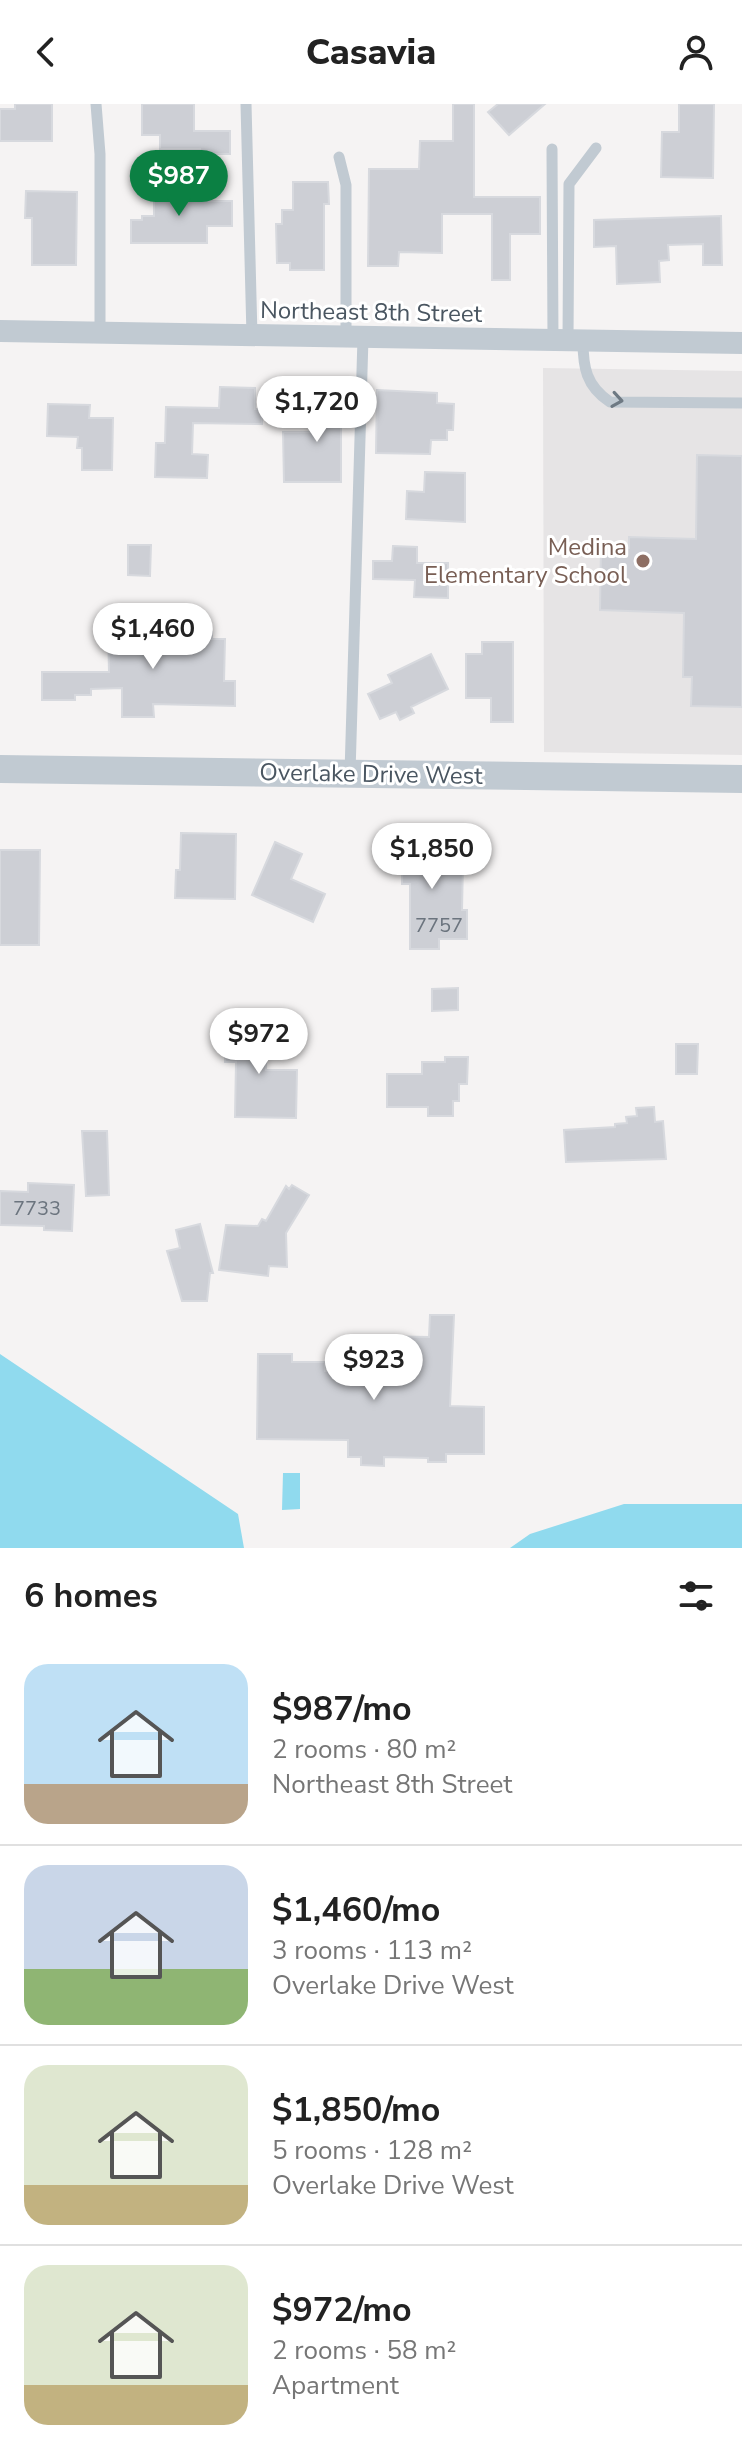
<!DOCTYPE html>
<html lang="en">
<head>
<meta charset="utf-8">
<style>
	:root { --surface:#fff; --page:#f2f2f2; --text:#222; --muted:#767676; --line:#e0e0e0; --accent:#0b8043 }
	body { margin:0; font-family:"Nunito Sans",sans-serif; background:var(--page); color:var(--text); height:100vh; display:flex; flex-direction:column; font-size:30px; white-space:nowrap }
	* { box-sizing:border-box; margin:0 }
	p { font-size:26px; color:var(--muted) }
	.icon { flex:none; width:44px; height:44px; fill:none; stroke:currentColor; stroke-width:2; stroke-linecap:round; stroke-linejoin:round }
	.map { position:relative; height:1444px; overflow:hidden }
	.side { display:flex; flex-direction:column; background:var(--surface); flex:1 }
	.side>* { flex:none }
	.price { position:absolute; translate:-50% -68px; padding:0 18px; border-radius:28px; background:#fff; color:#222; font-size:26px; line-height:52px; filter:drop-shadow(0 2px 4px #0008) }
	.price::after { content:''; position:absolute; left:50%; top:48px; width:24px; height:18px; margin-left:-12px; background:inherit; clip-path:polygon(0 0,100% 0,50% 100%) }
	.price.current { background:var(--accent); color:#fff }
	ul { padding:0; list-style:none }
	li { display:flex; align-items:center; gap:24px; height:200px; padding:0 24px }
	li+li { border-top:2px solid var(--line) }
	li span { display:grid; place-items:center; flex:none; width:224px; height:160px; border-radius:24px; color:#555 }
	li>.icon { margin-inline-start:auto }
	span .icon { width:96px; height:96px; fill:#fffc; stroke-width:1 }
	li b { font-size:34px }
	h2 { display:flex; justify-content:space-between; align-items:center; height:96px; padding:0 24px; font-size:34px }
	header { display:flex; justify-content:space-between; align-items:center; height:104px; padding:0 24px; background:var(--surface); font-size:36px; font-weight:800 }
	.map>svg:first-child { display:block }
</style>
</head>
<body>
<header><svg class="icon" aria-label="back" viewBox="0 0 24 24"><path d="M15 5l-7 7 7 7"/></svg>Casavia<svg class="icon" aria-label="person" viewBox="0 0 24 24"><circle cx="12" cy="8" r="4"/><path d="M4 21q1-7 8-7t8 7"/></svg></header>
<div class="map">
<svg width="742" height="1444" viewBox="0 0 742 1444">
	<rect width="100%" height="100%" fill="#f5f3f3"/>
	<path fill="#e6e4e5" d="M 543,264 L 742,267 L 742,651 L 544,648 Z"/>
	<path fill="#90daee" d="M 0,1250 L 238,1410 L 244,1444 L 0,1444 Z
		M 283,1369 L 300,1369 L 300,1405 L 282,1406 Z
		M 624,1400 L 742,1400 L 742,1444 L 510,1444 L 530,1430 Z"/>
	<path fill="#cdcfd5" stroke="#d7d9de" stroke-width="2" d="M 15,0 L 52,0 L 52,37 L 0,37 L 0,5 L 15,5 Z
		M 142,0 L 194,0 L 194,27 L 230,27 L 230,50 L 200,50 L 200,45 L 160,45 L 160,31 L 142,31 Z
		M 453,0 L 474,0 L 474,93 L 540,93 L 540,130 L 510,130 L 510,176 L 492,176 L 492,110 L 442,110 L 442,149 L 399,148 L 398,162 L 368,162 L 369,65 L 419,65 L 420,37 L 453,37 Z
		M 498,0 L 545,0 L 509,31 L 488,8 Z
		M 679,0 L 714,0 L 713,74 L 661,73 L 662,28 L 679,28 Z
		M 154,78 L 181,78 L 181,97 L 232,97 L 232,122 L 207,122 L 207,139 L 131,139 L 131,116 L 142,116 L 142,112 L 154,112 Z
		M 293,78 L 328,78 L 329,100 L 324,100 L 324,166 L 290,166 L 290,159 L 277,159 L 276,120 L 282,120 L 282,106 L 293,106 Z
		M 26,87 L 77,88 L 76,161 L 32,161 L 32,114 L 25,114 Z
		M 721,112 L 722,161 L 703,161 L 703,140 L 668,141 L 669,156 L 659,157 L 660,178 L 617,180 L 616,142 L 594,143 L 594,116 Z
		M 220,283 L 255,284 L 255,305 L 262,305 L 262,320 L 193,319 L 192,350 L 208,351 L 207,374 L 155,373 L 156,339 L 165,339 L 166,303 L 219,304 Z
		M 315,285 L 341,285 L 341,378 L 284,378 L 283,328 L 315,328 Z
		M 377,286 L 437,289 L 437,299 L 454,300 L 453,326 L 447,326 L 447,336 L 431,336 L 430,350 L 376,349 Z
		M 48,300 L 90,301 L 89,314 L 113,314 L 112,366 L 82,366 L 82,344 L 77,344 L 78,333 L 47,332 Z
		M 697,351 L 742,352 L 742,603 L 691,602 L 692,573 L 683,573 L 684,509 L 600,506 L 601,442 L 629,444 L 629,433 L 696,435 Z
		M 425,368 L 465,369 L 465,418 L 406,415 L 407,387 L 424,388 Z
		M 128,441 L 151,441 L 150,472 L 128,471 Z
		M 393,442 L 417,443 L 417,459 L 448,459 L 448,494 L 414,493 L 415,476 L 373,475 L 373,457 L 392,457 Z
		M 108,522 L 212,528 L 212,535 L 225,535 L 224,577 L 235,577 L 235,602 L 153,600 L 154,613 L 122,613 L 122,584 L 91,585 L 91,591 L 75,591 L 75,596 L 42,596 L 42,568 L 109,568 Z
		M 482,538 L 513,538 L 513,618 L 491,618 L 491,594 L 466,594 L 466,550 L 482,550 Z
		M 431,550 L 448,585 L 411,603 L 414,609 L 400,616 L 396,608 L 380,615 L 368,590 L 392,579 L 388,571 Z
		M 403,723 L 436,724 L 436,735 L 440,735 L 440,759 L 463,759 L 462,806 L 467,806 L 467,835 L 439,835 L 439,845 L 410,845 L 410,780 L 402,780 Z
		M 181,729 L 236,730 L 235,795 L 175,794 L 176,766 L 180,766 Z
		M 275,738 L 302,750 L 291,775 L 325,790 L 313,818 L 252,791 Z
		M 0,746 L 40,746 L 39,841 L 0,841 Z
		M 458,884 L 458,906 L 432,907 L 432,885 Z
		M 226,920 L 267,921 L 266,966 L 297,966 L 296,1014 L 235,1013 L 236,958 L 225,958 Z
		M 676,940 L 698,940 L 697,970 L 676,970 Z
		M 445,953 L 468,953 L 467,980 L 459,980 L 459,997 L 453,997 L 453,1012 L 428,1012 L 428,1003 L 387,1003 L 387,970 L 422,970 L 422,958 L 445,958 Z
		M 654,1003 L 655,1018 L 663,1017 L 666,1055 L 566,1058 L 564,1026 L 615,1023 L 615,1020 L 627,1019 L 626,1013 L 637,1012 L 636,1004 Z
		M 82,1027 L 107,1027 L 109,1091 L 86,1092 Z
		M 28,1079 L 74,1081 L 72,1127 L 44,1126 L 44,1122 L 0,1121 L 0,1087 L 28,1088 Z
		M 292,1081 L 309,1091 L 286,1129 L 287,1163 L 269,1162 L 268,1172 L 219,1166 L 226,1121 L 258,1122 L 262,1115 L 266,1117 L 286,1082 L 289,1085 Z
		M 200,1120 L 213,1169 L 210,1169 L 207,1197 L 182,1197 L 167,1147 L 180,1144 L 176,1126 Z
		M 430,1211 L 454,1211 L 450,1302 L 484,1303 L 484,1350 L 446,1350 L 446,1358 L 428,1358 L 428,1354 L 384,1353 L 384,1362 L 361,1361 L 361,1353 L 348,1353 L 348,1336 L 257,1335 L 258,1250 L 292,1250 L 292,1258 L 325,1258 L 325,1267 L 368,1268 L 368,1262 L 378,1262 L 378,1232 L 429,1233 Z"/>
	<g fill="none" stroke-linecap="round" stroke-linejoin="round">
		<path stroke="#c1cad2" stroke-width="11" d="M 96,0 L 100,50 L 100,229
			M 246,0 L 252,232
			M 552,45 L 553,236
			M 339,53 L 346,81 L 346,233
			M 568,236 L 569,80 L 596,44
			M 583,237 C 583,263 586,282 610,298 L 742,299
			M 350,669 L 363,234"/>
		<path stroke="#c1cad2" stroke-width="22" d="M 0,227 L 742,239"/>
		<path stroke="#c1cad2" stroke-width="28" d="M 0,665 L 742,675"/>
	</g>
	<defs><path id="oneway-chevron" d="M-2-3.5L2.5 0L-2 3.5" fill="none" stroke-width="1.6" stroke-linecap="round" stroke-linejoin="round" transform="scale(2)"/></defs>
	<use stroke="#6e7983" href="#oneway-chevron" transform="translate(617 296) rotate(9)"/>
	<circle fill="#8d6e63" stroke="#fff" stroke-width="3" cx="643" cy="457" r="8"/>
	<g text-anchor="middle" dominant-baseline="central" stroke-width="6" stroke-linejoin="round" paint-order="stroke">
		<g font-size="20" fill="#6b747e">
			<text x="439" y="821">7757</text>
			<text x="37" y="1104">7733</text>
		</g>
		<g font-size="24" fill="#4a5661" stroke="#fff">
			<text transform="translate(371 208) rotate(1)">Northeast 8th Street</text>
			<text transform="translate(371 670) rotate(1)">Overlake Drive West</text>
		</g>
		<g font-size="24" fill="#785e54" stroke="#fff" text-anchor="end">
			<text x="627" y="443">Medina<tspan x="627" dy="28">Elementary School</tspan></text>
		</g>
	</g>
</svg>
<b class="price current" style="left:179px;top:114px">$987</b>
<b class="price" style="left:317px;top:340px">$1,720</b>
<b class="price" style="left:153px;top:567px">$1,460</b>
<b class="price" style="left:432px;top:787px">$1,850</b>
<b class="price" style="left:259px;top:972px">$972</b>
<b class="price" style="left:374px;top:1298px">$923</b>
</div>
<section class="side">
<h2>6 homes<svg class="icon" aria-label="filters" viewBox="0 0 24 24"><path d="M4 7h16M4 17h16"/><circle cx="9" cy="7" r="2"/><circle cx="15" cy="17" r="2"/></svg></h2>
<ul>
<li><span style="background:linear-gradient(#bfe0f5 75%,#b9a48a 0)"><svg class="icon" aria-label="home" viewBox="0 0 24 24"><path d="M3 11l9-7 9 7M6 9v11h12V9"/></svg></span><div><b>$987/mo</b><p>2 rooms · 80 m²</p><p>Northeast 8th Street</p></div></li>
<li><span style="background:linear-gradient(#c9d6e8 65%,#8fb573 0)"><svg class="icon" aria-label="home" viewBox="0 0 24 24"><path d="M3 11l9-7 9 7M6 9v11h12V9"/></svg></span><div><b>$1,460/mo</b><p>3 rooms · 113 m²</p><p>Overlake Drive West</p></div></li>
<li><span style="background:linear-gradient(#dfe7d0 75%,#c2b280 0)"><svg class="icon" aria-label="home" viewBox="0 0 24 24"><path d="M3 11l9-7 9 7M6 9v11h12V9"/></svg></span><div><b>$1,850/mo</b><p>5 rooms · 128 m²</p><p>Overlake Drive West</p></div></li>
<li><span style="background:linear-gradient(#dfe7d0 75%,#c2b280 0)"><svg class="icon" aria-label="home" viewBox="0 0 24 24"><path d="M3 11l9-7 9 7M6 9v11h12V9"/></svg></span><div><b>$972/mo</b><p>2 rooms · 58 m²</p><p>Apartment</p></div></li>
</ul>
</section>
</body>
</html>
